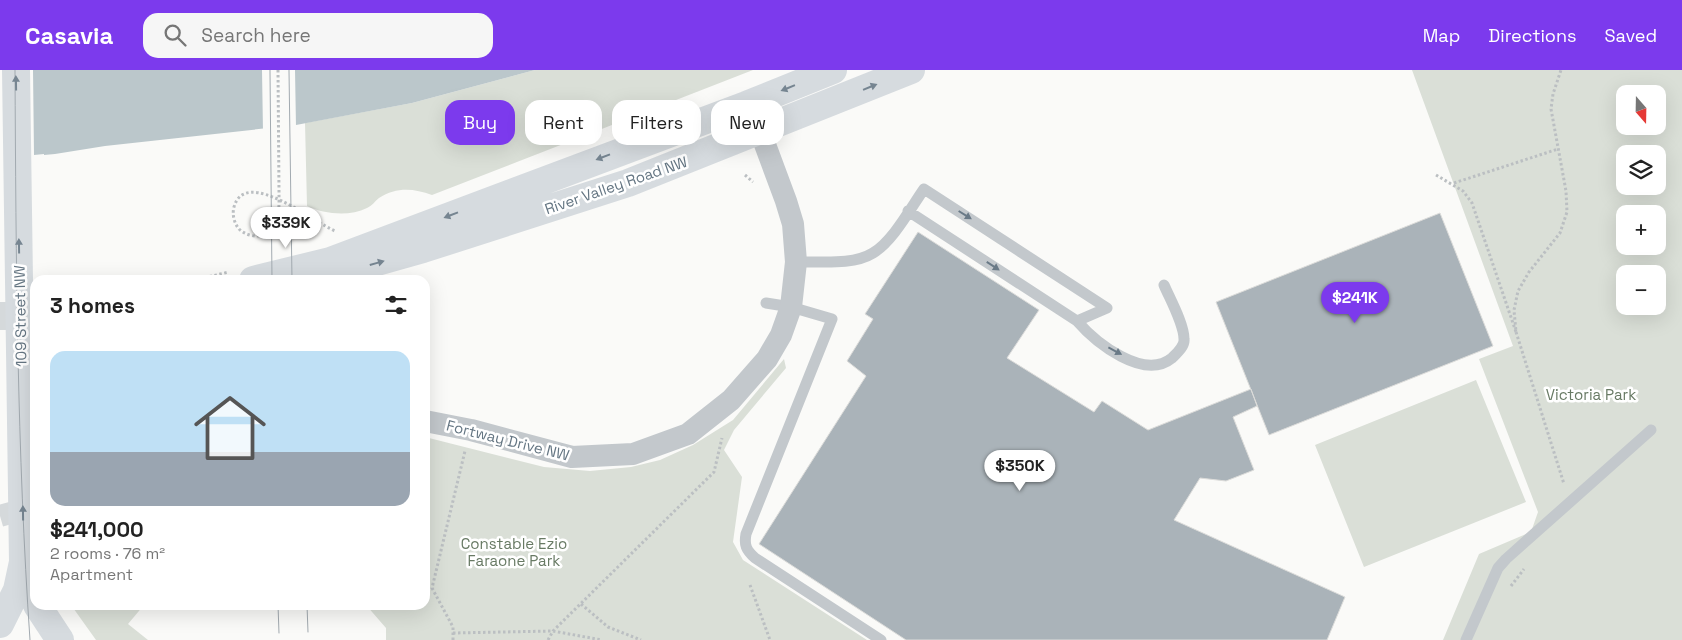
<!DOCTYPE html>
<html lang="en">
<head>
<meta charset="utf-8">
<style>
	:root { --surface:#fff; --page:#f6f6f6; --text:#222; --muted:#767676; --accent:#7c3aed }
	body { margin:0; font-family:"Space Grotesk",sans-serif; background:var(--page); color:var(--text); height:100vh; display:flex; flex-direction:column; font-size:19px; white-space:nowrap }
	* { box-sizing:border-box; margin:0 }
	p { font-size:16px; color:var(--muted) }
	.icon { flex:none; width:28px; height:28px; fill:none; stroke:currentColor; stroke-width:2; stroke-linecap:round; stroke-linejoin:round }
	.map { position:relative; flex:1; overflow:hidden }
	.panel { position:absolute; left:30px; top:205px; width:400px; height:335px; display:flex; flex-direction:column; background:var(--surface); border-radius:15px; box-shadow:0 5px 20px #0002 }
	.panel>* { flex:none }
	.top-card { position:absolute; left:445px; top:30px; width:475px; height:45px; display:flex; gap:10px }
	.needle { width:32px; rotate:160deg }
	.controls { position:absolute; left:1616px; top:15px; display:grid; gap:10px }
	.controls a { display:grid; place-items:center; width:50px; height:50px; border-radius:10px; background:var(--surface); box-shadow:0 5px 20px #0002; font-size:25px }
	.price { position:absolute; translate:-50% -42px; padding:0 11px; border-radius:18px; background:#fff; color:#222; font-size:16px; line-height:32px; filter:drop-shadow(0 1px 2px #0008) }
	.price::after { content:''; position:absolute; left:50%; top:30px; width:15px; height:11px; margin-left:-8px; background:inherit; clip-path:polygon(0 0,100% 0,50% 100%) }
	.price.current { background:var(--accent); color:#fff }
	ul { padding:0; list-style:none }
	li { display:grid; align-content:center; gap:10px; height:265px; padding:0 20px }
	li span { display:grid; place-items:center; height:155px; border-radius:15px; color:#555 }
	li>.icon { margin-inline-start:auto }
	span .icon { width:90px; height:90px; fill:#fffc; stroke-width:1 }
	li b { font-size:21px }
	h2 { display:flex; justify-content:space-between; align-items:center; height:60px; padding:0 20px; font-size:21px }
	.pill { padding:0 18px; border-radius:15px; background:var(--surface); box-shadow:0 5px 20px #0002; font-size:18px; line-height:45px }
	.pill.current { background:var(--accent); color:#fff }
	header { display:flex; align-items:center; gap:30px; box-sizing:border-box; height:70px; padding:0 25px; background:var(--accent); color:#fff }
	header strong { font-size:24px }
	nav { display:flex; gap:28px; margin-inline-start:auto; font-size:18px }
	.search { width:350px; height:45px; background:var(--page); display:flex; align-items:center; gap:12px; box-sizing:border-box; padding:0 18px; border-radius:15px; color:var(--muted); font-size:19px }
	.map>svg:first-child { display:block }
</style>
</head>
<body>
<header>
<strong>Casavia</strong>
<div class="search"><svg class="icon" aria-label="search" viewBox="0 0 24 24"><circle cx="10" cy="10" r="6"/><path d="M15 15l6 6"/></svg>Search here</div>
<nav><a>Map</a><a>Directions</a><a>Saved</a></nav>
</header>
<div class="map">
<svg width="1682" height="570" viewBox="0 0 1682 570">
	<rect width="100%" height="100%" fill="#fafaf8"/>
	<path fill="#dadfd7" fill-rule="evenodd" d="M 535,0 L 753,0 L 432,125 C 413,118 396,117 379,128 C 375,131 372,136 367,138 C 349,147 324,144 307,136 L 305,53 L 412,33 Z
		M 1412,0 L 1682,0 L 1682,570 L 1443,570 L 1479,484 L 1531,462 L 1538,442 L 1479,289 L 1513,276 ZM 1625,24 L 1658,24 L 1658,56 L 1625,56 ZM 1625,84 L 1658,84 L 1658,116 L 1625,116 ZM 1625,144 L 1658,144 L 1658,176 L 1625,176 ZM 1625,204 L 1658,204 L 1658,236 L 1625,236 Z
		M 784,289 L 786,298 L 734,360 L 724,380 L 742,407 L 733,472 L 743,490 L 867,570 L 386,570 L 386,558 L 366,535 L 425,535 L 425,367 L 544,397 L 590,401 L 631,397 L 660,390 L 693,375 L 733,350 Z
		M 1476,310 L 1526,432 L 1364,497 L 1315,375 Z
		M 71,535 L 144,535 L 128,554 L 148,570 L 96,570 Z"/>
	<path fill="#bbc7cb" d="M 0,0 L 535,0 L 412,33 L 296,55 L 105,76 L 55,84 L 0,89 Z"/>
	<path fill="#fafaf8" d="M 0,0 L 33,0 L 34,85 L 44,84 L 44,88 L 0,92 Z
		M 262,0 L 295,0 L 296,57 L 263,62 Z"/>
	<path fill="#aab3b9" stroke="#dcdcda" d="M 1440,143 L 1493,276 L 1269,365 L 1216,232 Z
		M 918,162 L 1039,240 L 1007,288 L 1094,342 L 1102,331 L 1148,360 L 1251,319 L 1257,336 L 1233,347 L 1254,400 L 1226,411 L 1200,408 L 1174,450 L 1345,527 L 1327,570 L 906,570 L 759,474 L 866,306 L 847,291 L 873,249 L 865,244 Z"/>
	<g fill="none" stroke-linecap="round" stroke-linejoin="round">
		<path stroke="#d5d9db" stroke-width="22" stroke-dasharray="22 11" stroke-linecap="butt" d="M 0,446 L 35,436"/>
		<path stroke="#d5d9db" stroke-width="28" stroke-dasharray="28 14" stroke-linecap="butt" d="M 0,246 L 35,246"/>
		<path stroke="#bbbfc2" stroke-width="3" stroke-dasharray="2.5 2.5" stroke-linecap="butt" d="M 278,0 L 279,122 C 279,140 281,165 256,166 C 250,166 243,163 239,159 C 234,153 232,144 234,137 C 245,96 315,153 335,161
			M 745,105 L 753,112
			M 1436,105 L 1463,121 L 1472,133 L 1516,262 L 1514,240 L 1518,221 L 1529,202 L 1560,163 L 1567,142 L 1566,121 L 1551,39 L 1553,24 L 1561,0
			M 1454,113 L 1558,79
			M 195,210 L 229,202
			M 1516,262 L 1564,414
			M 750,515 L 770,570
			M 1511,516 L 1524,499
			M 581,534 L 608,557 L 641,570
			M 453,563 L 553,561 L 602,570
			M 453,570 L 453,557 L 432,518 L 465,381
			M 548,570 L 553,561 L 714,402 L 722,368"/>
		<path stroke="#c3c8cc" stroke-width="11" d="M 908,141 L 1077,251 C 1096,273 1144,311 1172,288 C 1177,283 1185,276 1184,269 C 1184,254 1170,229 1164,215
			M 796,192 C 819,191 852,196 873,183 C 893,171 910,139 924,119 L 1107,238
			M 766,233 L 791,237 L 832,249 L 746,464 C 744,475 746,480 755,488 L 881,570
			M 1077,251 L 1107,238
			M 1466,570 L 1498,498 L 1506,489 L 1651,360"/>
		<path stroke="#c3c8cc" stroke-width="22" d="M 425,351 L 471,360 L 572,387 L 633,384 L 688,364 L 731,330 L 767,289 L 781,265 L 791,237 L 796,192 L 793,154 L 786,131 L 760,61 L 746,35"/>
		<path stroke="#d6dbdf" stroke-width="28" d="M 253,210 L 330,191 L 746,35 L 833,0
			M 313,210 L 423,179 L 628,113 L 911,0
			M 37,535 L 60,570
			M 0,554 L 17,520 L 23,492 L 16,0"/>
		<path stroke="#a2aab0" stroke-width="1" d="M 15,0 C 16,190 17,381 30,570
			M 270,0 L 272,210
			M 289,0 L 292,210
			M 278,535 L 279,563
			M 307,535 L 308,562"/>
	</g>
	<defs><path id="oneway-solid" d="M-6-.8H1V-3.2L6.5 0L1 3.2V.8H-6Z" transform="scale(1.25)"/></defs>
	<g fill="#768591">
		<use href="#oneway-solid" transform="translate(16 13) rotate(-91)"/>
		<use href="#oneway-solid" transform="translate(870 17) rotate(-22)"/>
		<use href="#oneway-solid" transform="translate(788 18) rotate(158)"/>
		<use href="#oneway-solid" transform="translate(603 87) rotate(159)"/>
		<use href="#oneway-solid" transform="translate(451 145) rotate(159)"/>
		<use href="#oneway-solid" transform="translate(19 176) rotate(-91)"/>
		<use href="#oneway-solid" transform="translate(377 193) rotate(-16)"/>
		<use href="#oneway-solid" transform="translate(23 443) rotate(-91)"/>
	</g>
	<g fill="#6a7a87">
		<use href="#oneway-solid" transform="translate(965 145) rotate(32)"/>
		<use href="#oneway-solid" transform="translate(993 196) rotate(33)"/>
		<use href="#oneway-solid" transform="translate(1115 281) rotate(28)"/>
	</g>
	<g text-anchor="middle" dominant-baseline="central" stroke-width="5" stroke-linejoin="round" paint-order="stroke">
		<g font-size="15" fill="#657683" stroke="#fff">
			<text transform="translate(616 115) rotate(-19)">River Valley Road NW</text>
			<text transform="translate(20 246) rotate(-91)">109 Street NW</text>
			<text transform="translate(508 370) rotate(14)">Fortway Drive NW</text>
		</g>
		<g font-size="15" fill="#687a64" stroke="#fff">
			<text x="1591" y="324">Victoria Park</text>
			<text x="514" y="473">Constable Ezio<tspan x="514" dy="17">Faraone Park</tspan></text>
		</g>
	</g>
</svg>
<div class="controls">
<a><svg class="needle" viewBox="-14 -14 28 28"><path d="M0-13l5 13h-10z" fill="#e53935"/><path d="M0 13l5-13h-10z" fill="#767676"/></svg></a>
<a><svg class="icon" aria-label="layers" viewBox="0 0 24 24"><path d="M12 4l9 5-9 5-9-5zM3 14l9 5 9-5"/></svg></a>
<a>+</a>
<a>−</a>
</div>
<b class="price" style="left:286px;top:179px">$339K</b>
<b class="price current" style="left:1355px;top:254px">$241K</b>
<b class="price" style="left:1020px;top:422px">$350K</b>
<div class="top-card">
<a class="pill current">Buy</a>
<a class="pill">Rent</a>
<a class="pill">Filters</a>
<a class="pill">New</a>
</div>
<section class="panel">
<h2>3 homes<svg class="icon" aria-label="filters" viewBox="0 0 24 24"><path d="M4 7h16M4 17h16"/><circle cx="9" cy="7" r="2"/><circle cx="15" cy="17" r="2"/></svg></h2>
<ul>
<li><span style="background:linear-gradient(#bfe0f5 65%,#9aa5b1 0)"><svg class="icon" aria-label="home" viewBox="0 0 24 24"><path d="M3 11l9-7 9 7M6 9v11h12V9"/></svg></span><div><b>$241,000</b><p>2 rooms · 76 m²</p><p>Apartment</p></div></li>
</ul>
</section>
</div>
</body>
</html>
